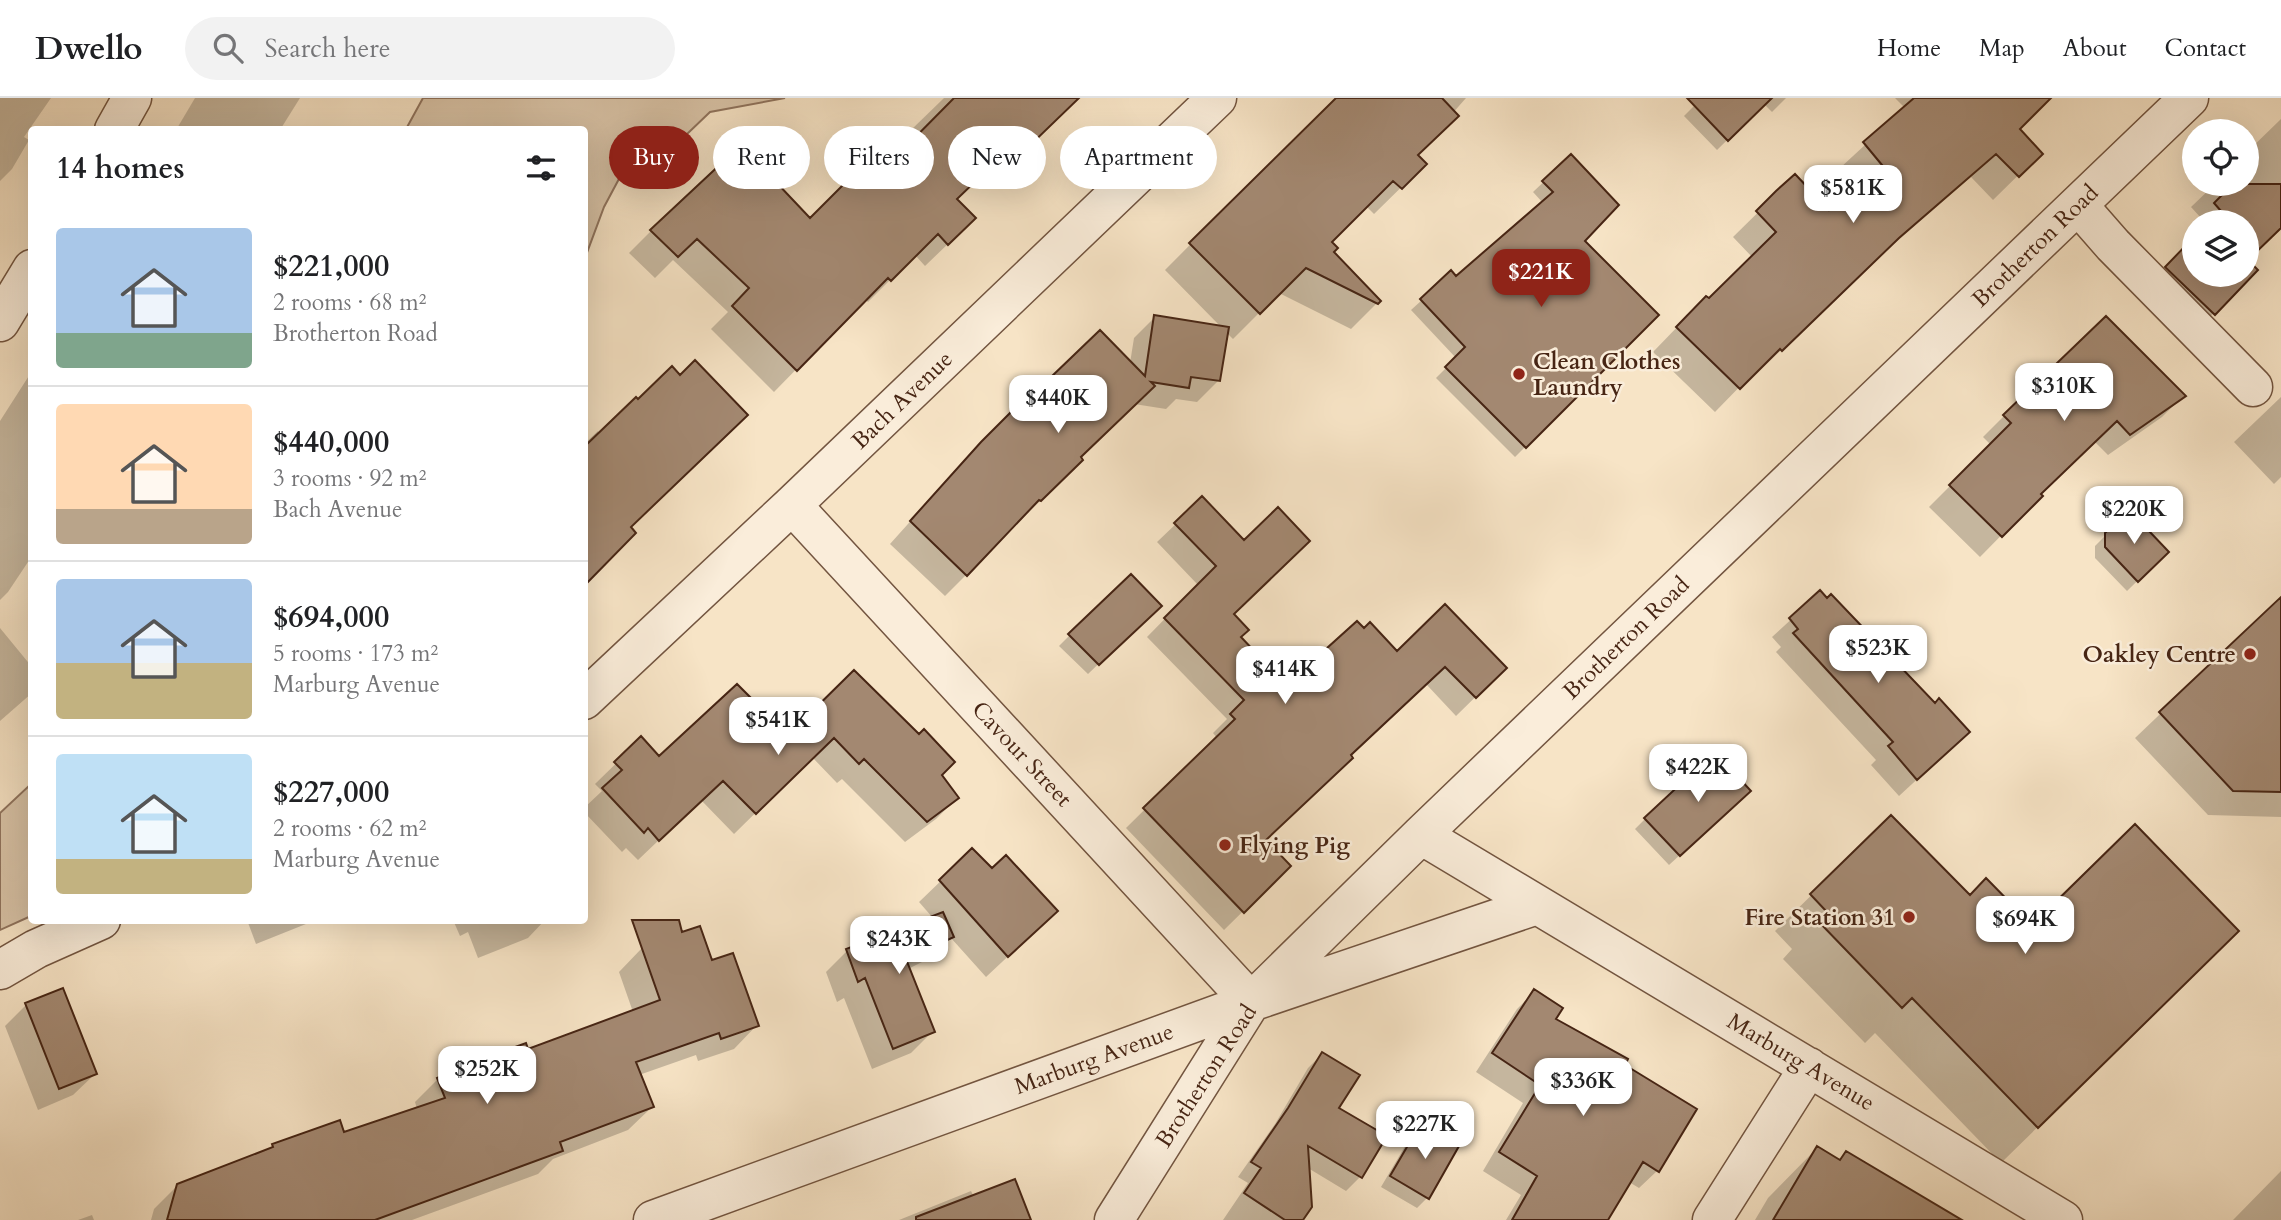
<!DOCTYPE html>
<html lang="en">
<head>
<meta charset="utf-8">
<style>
	:root { --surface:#fff; --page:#f2f2f2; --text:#202124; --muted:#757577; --line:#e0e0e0; --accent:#8f2418 }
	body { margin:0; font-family:Cardo,serif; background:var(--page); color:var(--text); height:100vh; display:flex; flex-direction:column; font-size:26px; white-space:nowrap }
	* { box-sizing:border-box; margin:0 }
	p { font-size:23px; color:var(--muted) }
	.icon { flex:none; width:38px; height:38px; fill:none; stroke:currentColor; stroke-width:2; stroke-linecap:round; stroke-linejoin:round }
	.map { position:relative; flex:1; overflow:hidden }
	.side { position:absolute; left:28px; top:28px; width:560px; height:798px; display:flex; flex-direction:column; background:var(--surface); border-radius:7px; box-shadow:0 7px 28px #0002 }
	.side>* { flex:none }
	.hud { position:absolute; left:609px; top:28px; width:665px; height:63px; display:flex; gap:14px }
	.tools { position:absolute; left:2182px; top:21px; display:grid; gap:14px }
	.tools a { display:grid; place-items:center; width:77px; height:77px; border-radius:50%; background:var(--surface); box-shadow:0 7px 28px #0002; font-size:35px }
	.price { position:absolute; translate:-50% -60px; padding:0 16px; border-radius:14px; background:#fff; color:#222; font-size:23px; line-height:46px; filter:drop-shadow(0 2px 4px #0008) }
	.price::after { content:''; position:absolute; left:50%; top:42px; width:21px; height:16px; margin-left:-10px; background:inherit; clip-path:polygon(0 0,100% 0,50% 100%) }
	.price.selected { background:var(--accent); color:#fff }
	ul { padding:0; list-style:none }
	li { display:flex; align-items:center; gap:21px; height:175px; padding:0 28px }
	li+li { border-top:2px solid var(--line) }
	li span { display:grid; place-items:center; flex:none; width:196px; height:140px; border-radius:7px; color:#555 }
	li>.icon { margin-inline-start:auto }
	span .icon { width:84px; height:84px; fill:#fffc; stroke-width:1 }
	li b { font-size:30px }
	h2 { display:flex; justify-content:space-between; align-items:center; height:84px; padding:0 28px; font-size:30px }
	.tag { padding:0 24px; border-radius:32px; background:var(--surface); box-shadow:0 7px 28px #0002; font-size:24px; line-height:63px }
	.tag.selected { background:var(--accent); color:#fff }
	header { display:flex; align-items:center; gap:42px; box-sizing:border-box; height:98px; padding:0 35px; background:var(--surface); border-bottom:2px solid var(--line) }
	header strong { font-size:33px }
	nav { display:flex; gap:38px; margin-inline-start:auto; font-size:24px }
	.search { width:490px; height:63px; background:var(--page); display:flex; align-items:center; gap:18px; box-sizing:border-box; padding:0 24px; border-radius:38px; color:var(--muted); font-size:26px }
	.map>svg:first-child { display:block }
</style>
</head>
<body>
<header>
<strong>Dwello</strong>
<div class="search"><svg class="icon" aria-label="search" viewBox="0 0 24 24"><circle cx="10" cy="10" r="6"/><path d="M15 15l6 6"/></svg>Search here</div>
<nav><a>Home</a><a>Map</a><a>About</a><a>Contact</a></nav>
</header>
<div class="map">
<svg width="2281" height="1122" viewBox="0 0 2281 1122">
	<rect width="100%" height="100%" fill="#f7e4c6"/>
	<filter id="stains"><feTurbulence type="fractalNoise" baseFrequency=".00286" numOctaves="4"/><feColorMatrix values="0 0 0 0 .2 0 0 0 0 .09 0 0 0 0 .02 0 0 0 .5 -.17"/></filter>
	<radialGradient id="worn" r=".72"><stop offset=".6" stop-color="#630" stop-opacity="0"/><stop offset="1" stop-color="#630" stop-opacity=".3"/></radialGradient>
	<path fill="#d9c4a8" stroke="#90745e" stroke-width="2" d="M 423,0 L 785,0 L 710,14 L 685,38 L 667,50 L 649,56 L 620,79 L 604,109 L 585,160 L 584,32 L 406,31 Z
		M 31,686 L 31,818 L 0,832 L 0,715 Z"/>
	<path fill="#0003" d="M 0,0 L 51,0 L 24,39 L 29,42 L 12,71 L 0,83 Z
		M 195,0 L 300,0 L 280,32 L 176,32 Z
		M 944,0 L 1077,0 L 994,80 L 986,72 L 955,101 L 951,143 L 925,168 L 915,157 L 868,204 L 865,201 L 774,294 L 711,231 L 728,214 L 673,162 L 655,180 L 629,155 L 651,133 L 810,122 L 867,90 L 918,39 L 911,32 Z
		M 1336,0 L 1466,0 L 1416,57 L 1425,66 L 1374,116 L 1366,108 L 1330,144 L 1332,154 L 1377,205 L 1351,231 L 1279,195 L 1233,241 L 1226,234 L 1219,282 L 1197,304 L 1176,301 L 1166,311 L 1134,306 L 1079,360 L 1081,362 L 945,498 L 890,446 L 960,368 L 1025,306 L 1130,265 L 1134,240 L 1155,219 L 1222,230 L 1165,172 Z
		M 1702,0 L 1786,0 L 1772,14 L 1764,6 L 1717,52 L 1684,18 Z
		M 1895,0 L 2048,0 L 2017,31 L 2040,56 L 1993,102 L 1971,79 L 1872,165 L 1756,276 L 1754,274 L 1715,314 L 1653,254 L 1682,224 L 1709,203 L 1753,160 L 1733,139 L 1795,78 L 1829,115 L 1857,91 L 1840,70 L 1905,10 Z
		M 2281,21 L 2281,128 L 2247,161 L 2247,124 L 2197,124 L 2201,120 L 2191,109 L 2215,86 L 2247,86 L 2247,54 Z
		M 1571,58 L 1583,143 L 1657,217 L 1515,359 L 1436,280 L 1456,260 L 1411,212 L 1422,202 L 1456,180 L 1543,105 L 1533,94 Z
		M 2194,141 L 2194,177 L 2247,177 L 2247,164 L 2256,172 L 2192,237 L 2145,191 Z
		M 32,273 L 32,458 L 8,494 L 0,502 L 0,323 Z
		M 2183,298 L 2162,319 L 2108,357 L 2094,343 L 2039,397 L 2040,398 L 1980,459 L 1929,409 L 1991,347 L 1983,339 L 2004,318 Z
		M 2281,299 L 2281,379 L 2274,386 L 2234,344 Z
		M 598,333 L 629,430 L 584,484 L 584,346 Z
		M 1202,401 L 1239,539 L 1286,590 L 1397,556 L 1505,570 L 1456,618 L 1426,586 L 1264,742 L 1289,768 L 1224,832 L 1126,730 L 1217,640 L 1213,635 L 1227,621 L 1147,539 L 1198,487 L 1157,444 Z
		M 2129,414 L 2167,454 L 2127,493 L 2095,460 L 2095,448 Z
		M 1820,495 L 1950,651 L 1899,698 L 1871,667 L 1876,662 L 1776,554 L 1781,549 L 1772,539 Z
		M 2281,501 L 2281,719 L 2208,717 L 2135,640 Z
		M 1099,508 L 1159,508 L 1088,576 L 1059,548 Z
		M 0,530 L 32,569 L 32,595 L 0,623 Z
		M 854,574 L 957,700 L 936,721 L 905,744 L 842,681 L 837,685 L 812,659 L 734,736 L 701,702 L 638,762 L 626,750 L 622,754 L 584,714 L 584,710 L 602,693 L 595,686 L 641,641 L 660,660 L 788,640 Z
		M 1739,703 L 1669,767 L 1635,731 L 1645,721 Z
		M 1891,719 L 1969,799 L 2032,830 L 2201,869 L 2001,1065 L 1875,935 L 1865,945 L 1783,861 L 1792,851 L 1775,833 Z
		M 972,753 L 1034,834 L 986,879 L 951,840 L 930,860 L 908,871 L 932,934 L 911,955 L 872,971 L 844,900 L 837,904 L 826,874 L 847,853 L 933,820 L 919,804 Z
		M 247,822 L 316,822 L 256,846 Z
		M 453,822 L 545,822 L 528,840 L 478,860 L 468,834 L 460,838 Z
		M 642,850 L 711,865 L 757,927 L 734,951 L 698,963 L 696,957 L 639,977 L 652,1009 L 628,1032 L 553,1061 L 538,1076 L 412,1122 L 151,1122 L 154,1111 L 178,1087 L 268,1053 L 273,1048 L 343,1037 L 417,1011 L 415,1004 L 438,981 L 527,954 L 633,914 L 619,874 Z
		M 1535,893 L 1554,922 L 1622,967 L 1657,1073 L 1639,1090 L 1629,1084 L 1605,1122 L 1506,1122 L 1521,1097 L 1483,1073 L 1523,1005 L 1476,974 L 1517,911 Z
		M 26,907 L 95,976 L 73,997 L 38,1012 L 5,928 Z
		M 1322,956 L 1337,1010 L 1384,1039 L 1360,1079 L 1346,1093 L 1308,1070 L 1301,1122 L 1223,1122 L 1248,1085 L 1238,1079 L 1275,1026 L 1308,970 Z
		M 1422,1027 L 1427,1100 L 1417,1110 L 1381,1089 L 1411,1038 Z
		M 1817,1050 L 1838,1063 L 1846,1055 L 1959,1122 L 1755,1122 L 1768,1100 Z
		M 2281,1073 L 2281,1122 L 2233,1122 Z
		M 971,1093 L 974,1099 L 1027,1122 L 899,1122 Z
		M 92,1117 L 94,1122 L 78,1122 Z"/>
	<path fill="#a38871" stroke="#472514" stroke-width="2" d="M 954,0 L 1079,0 L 1018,59 L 1009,51 L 957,101 L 976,120 L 948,147 L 938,136 L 891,183 L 888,180 L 797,273 L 732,208 L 749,190 L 697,141 L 678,159 L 650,132 L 741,47 L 810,120 L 855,75 L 867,88 Z
		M 1336,0 L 1442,0 L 1459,18 L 1418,57 L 1427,66 L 1402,91 L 1393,83 L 1332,144 L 1338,150 L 1334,154 L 1381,203 L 1378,206 L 1306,170 L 1260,216 L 1189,145 Z
		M 1687,0 L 1772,0 L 1728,43 Z
		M 1914,0 L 2051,0 L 2020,31 L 2043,56 L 2019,79 L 1996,56 L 1899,140 L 1782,253 L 1780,251 L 1740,291 L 1676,229 L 1706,198 L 1709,200 L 1776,134 L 1756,113 L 1776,93 L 1795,76 L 1829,112 L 1882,67 L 1863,44 Z
		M 1571,56 L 1619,107 L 1585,143 L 1659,217 L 1526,350 L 1445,269 L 1465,249 L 1420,201 L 1451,172 L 1456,178 L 1553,94 L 1542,83 Z
		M 2233,86 L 2281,86 L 2281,130 L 2248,162 L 2258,172 L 2215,217 L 2165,169 L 2194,139 L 2194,177 L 2247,177 L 2247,124 L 2209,124 L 2221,113 L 2214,105 Z
		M 1154,217 L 1229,229 L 1220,283 L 1191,279 L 1189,290 L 1151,284 L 1155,288 L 1081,359 L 1083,362 L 1041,403 L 1039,402 L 967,478 L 910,423 L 981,344 L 1023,302 L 1025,304 L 1100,232 L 1145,278 Z
		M 2106,218 L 2186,298 L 2130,337 L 2117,323 L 2041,396 L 2043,398 L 2002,439 L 1949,387 L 2011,325 L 2003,317 Z
		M 695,262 L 748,317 L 631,429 L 636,435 L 584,488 L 584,349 L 636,299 L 638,301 L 672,268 L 680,277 Z
		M 1202,398 L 1244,442 L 1278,409 L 1310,443 L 1234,516 L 1249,532 L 1241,539 L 1286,587 L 1357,523 L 1364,530 L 1370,524 L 1397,553 L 1445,506 L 1507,570 L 1476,600 L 1445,569 L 1351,657 L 1353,660 L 1266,742 L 1291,768 L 1244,815 L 1143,710 L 1235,621 L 1230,616 L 1244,602 L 1164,520 L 1216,468 L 1174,425 Z
		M 2129,412 L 2169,454 L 2138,484 L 2105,449 L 2105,435 Z
		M 1131,476 L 1162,508 L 1099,567 L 1068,536 Z
		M 1820,492 L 1827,500 L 1831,496 L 1935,605 L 1939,600 L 1970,634 L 1917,682 L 1888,648 L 1893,644 L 1793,535 L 1798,531 L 1789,520 Z
		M 2281,499 L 2281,694 L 2233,693 L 2159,614 Z
		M 854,572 L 919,636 L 924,631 L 955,664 L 942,677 L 959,700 L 927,724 L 864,661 L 859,666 L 834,640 L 756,716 L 723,683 L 659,743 L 648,730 L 644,735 L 602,690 L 622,672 L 614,664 L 641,638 L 659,658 L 737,586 L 788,637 Z
		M 1715,654 L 1751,693 L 1680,758 L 1644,720 Z
		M 1891,717 L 1970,797 L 1986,780 L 2032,827 L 2135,726 L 2239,833 L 2038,1030 L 1912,900 L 1902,910 L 1818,823 L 1827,814 L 1810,796 Z
		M 972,750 L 992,770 L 1006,757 L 1058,813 L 1008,859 L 939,782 Z
		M 943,814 L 954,839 L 906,861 L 935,934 L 893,951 L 865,880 L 858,884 L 846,851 Z
		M 632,822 L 679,822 L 682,834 L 700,828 L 712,862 L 733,855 L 759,928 L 721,941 L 719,935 L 636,964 L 654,1009 L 560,1044 L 563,1053 L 375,1122 L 167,1122 L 177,1086 L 273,1049 L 272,1046 L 340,1022 L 344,1034 L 445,1000 L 437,980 L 448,975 L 448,973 L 526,945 L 528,951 L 660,902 Z
		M 63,890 L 97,976 L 59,991 L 25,905 Z
		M 1534,891 L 1563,910 L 1556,921 L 1628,961 L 1625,967 L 1697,1011 L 1659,1074 L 1643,1064 L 1608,1122 L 1512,1122 L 1537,1078 L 1499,1054 L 1540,987 L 1492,955 Z
		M 1322,954 L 1360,977 L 1339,1010 L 1387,1038 L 1362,1080 L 1308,1048 L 1312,1109 L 1303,1122 L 1285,1122 L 1244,1095 L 1261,1070 L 1251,1064 L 1288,1010 Z
		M 1421,1025 L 1459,1048 L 1429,1101 L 1390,1078 Z
		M 1817,1048 L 1840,1062 L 1846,1053 L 1962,1122 L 1773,1122 Z
		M 1015,1081 L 1031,1122 L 916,1122 L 916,1119 Z"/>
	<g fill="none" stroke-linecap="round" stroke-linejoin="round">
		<g stroke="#735540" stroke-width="41">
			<path id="minor" d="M 114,32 L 132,0
				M 2078,107 L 2113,147 L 2253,289
				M 0,224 L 32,171
				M 792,407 L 1251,904
				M 584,602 L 792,407 L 1217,0
				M 1421,737 L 2063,1122
				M 0,872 L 36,851 L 101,822
				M 653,1122 L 1251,904 L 1537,807
				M 1114,1122 L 1251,904 L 1421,737 L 2189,0
				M 1712,1122 L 1809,969"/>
		</g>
		<use href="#minor" stroke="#faedda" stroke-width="38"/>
	</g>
	<g fill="#8f2418" stroke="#faedda" stroke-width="2.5">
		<circle cx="1519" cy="276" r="7"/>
		<circle cx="2250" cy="556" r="7"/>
		<circle cx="1225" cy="747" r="7"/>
		<circle cx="1909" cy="819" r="7"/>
	</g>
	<g text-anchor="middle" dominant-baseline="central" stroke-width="5" stroke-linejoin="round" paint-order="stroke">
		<g font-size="23" fill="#472514" stroke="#faedda">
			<text transform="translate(2035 148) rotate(-44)">Brotherton Road</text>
			<text transform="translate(902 302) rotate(-44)">Bach Avenue</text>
			<text transform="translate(1626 540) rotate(-44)">Brotherton Road</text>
			<text transform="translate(1022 656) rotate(47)">Cavour Street</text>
			<text transform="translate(1094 961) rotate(-20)">Marburg Avenue</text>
			<text transform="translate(1801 964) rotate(31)">Marburg Avenue</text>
			<text transform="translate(1206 978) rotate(-57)">Brotherton Road</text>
		</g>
		<g font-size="23" font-weight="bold" fill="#472514" stroke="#faedda" text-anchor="start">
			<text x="1533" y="263">Clean Clothes<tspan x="1533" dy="26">Laundry</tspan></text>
			<text x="2236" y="556" text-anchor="end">Oakley Centre</text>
			<text x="1239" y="747">Flying Pig</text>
			<text x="1895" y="819" text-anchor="end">Fire Station 31</text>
		</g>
	</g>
	<rect width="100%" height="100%" filter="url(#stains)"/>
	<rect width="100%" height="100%" fill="url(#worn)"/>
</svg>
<div class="tools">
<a><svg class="icon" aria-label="locate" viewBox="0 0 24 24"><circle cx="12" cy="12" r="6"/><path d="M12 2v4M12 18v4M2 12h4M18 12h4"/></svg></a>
<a><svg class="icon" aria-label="layers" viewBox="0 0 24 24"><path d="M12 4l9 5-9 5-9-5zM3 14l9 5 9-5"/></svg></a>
</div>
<b class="price" style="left:1853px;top:127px">$581K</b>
<b class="price selected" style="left:1541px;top:211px">$221K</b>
<b class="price" style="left:2064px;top:325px">$310K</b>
<b class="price" style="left:1058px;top:337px">$440K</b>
<b class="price" style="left:2134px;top:448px">$220K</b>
<b class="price" style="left:1878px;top:587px">$523K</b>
<b class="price" style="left:1285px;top:608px">$414K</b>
<b class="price" style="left:778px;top:659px">$541K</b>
<b class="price" style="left:1698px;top:706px">$422K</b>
<b class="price" style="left:2025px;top:858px">$694K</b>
<b class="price" style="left:899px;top:878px">$243K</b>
<b class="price" style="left:487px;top:1008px">$252K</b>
<b class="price" style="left:1583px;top:1020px">$336K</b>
<b class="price" style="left:1425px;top:1063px">$227K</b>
<div class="hud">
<a class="tag selected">Buy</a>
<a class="tag">Rent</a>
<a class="tag">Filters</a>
<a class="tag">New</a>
<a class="tag">Apartment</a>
</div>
<section class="side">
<h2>14 homes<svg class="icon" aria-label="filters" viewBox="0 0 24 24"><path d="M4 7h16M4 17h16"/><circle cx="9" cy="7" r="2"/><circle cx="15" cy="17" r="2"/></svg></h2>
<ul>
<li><span style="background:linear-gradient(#a9c7e8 75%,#7fa58c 0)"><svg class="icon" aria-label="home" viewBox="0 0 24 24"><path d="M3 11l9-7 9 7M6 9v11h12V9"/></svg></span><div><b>$221,000</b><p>2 rooms · 68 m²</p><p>Brotherton Road</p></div></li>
<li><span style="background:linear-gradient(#ffd9b3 75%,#b9a48a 0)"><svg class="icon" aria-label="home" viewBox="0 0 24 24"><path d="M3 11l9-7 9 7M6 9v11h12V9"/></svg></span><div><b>$440,000</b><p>3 rooms · 92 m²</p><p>Bach Avenue</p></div></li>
<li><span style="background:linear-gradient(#a9c7e8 60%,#c2b280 0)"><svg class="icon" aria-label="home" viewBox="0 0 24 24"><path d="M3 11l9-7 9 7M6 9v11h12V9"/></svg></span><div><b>$694,000</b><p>5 rooms · 173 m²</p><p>Marburg Avenue</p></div></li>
<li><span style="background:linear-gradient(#bfe0f5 75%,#c2b280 0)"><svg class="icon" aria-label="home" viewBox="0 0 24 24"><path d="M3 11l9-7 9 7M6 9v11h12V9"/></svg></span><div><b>$227,000</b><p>2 rooms · 62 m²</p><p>Marburg Avenue</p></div></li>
</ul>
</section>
</div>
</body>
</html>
